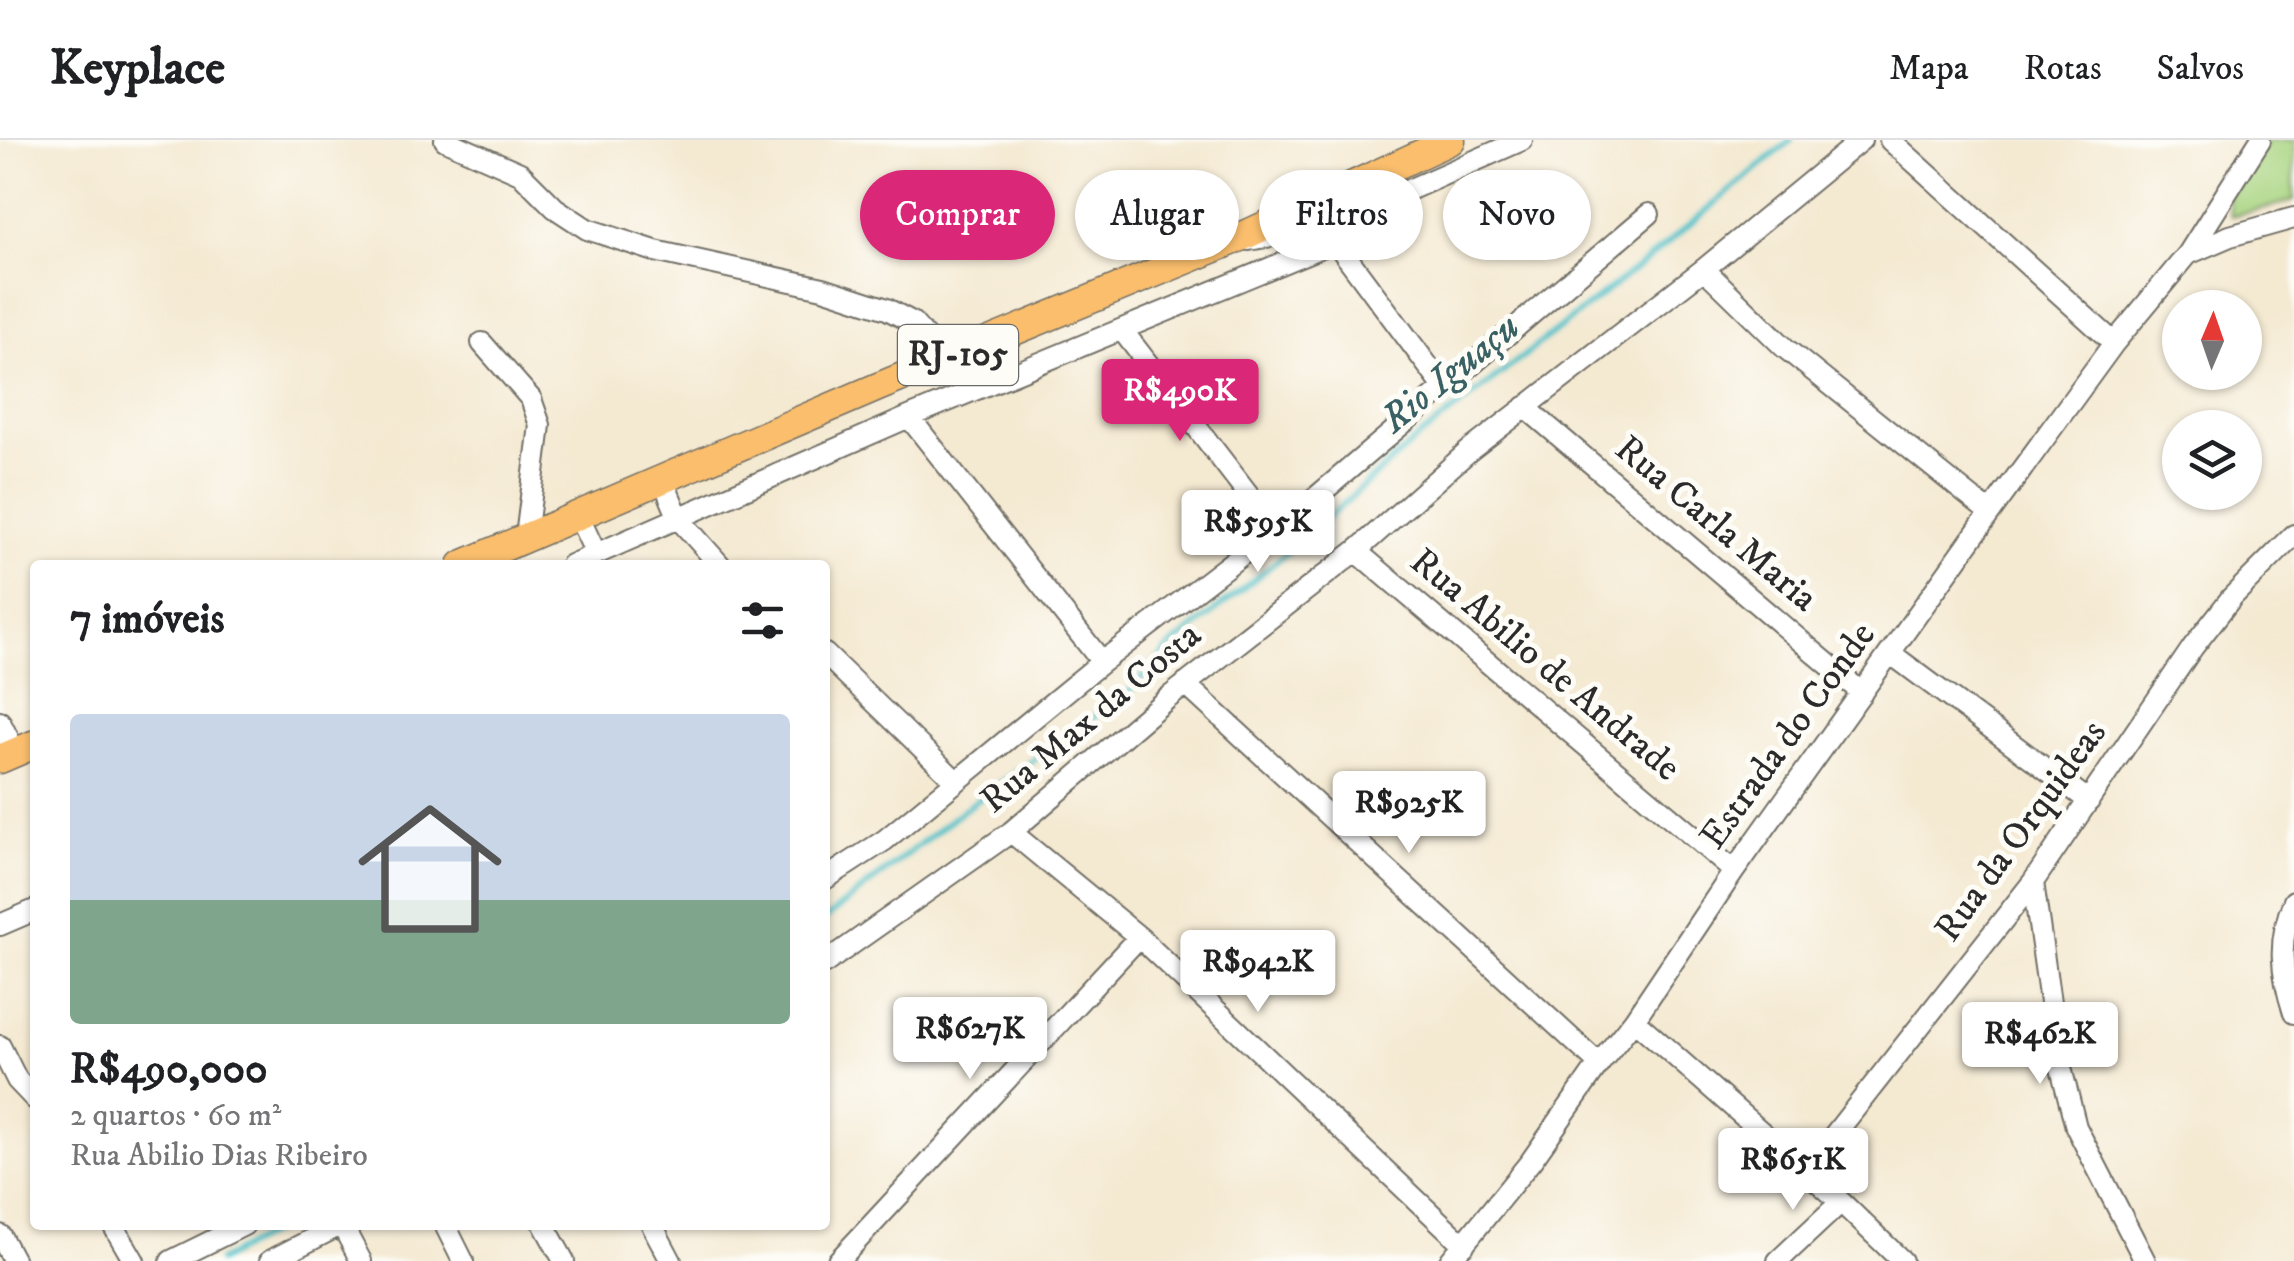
<!DOCTYPE html>
<html lang="pt">
<head>
<meta charset="utf-8">
<style>
	:root { --surface:#fff; --page:#f2f2f2; --text:#202124; --muted:#757577; --line:#e0e0e0; --accent:#db2777 }
	body { margin:0; font-family:"IM FELL DW Pica",serif; background:var(--page); color:var(--text); height:100vh; display:flex; flex-direction:column; font-size:38px; white-space:nowrap }
	* { box-sizing:border-box; margin:0 }
	p { font-size:32px; color:var(--muted) }
	.icon { flex:none; width:55px; height:55px; fill:none; stroke:currentColor; stroke-width:2; stroke-linecap:round; stroke-linejoin:round }
	.map { position:relative; flex:1; overflow:hidden }
	.sheet { position:absolute; left:30px; top:420px; width:800px; height:670px; display:flex; flex-direction:column; background:var(--surface); border-radius:10px; box-shadow:0 2px 8px #0004 }
	.sheet>* { flex:none }
	.hud { position:absolute; left:860px; top:30px; width:950px; height:90px; display:flex; gap:20px }
	.needle { width:65px; rotate:2deg }
	.buttons { position:absolute; left:2162px; top:150px; display:grid; gap:20px }
	.buttons a { display:grid; place-items:center; width:100px; height:100px; border-radius:50%; background:var(--surface); box-shadow:0 2px 8px #0004; font-size:50px }
	.price { position:absolute; translate:-50% -85px; padding:0 22px; border-radius:10px; background:#fff; color:#222; font-size:32px; line-height:65px; filter:drop-shadow(0 2px 5px #0008) }
	.price::after { content:''; position:absolute; left:50%; top:60px; width:30px; height:22px; margin-left:-15px; background:inherit; clip-path:polygon(0 0,100% 0,50% 100%) }
	.price.active { background:var(--accent); color:#fff }
	ul { padding:0; list-style:none }
	li { display:grid; align-content:center; gap:20px; height:530px; padding:0 40px }
	li+li { border-top:2px solid var(--line) }
	li span { display:grid; place-items:center; height:310px; border-radius:10px; color:#555 }
	li>.icon { margin-inline-start:auto }
	span .icon { width:180px; height:180px; fill:#fffc; stroke-width:1 }
	li b { font-size:42px }
	h2 { display:flex; justify-content:space-between; align-items:center; height:120px; padding:0 40px; font-size:42px }
	.pill { padding:0 35px; border-radius:45px; background:var(--surface); box-shadow:0 2px 8px #0004; font-size:35px; line-height:90px }
	.pill.active { background:var(--accent); color:#fff }
	header { display:flex; align-items:center; gap:60px; box-sizing:border-box; height:140px; padding:0 50px; background:var(--surface); border-bottom:2px solid var(--line) }
	header strong { font-size:48px }
	nav { display:flex; gap:55px; margin-inline-start:auto; font-size:35px }
	.map>svg:first-child { display:block }
</style>
</head>
<body>
<header>
<strong>Keyplace</strong>
<nav><a>Mapa</a><a>Rotas</a><a>Salvos</a></nav>
</header>
<div class="map">
<svg width="2294" height="1121" viewBox="0 0 2294 1121">
	<rect width="100%" height="100%" fill="#fdfcf7"/>
	<filter id="ink" filterUnits="userSpaceOnUse"><feTurbulence type="fractalNoise" baseFrequency=".01" numOctaves="2"/><feDisplacementMap in="SourceGraphic" scale="20" xChannelSelector="R" yChannelSelector="G"/><feConvolveMatrix kernelMatrix="1 2 1 2 8 2 1 2 1" color-interpolation-filters="sRGB"/></filter>
	<filter id="wash" filterUnits="userSpaceOnUse"><feTurbulence type="fractalNoise" baseFrequency=".0048" numOctaves="4" result="noise"/><feDisplacementMap in="SourceGraphic" scale="40" xChannelSelector="R" yChannelSelector="G"/><feGaussianBlur stdDeviation="2.25" result="paint"/><feColorMatrix in="noise" values="0 0 0 0 0 0 0 0 0 0 0 0 0 0 0 0 0 1.4 0 .05"/><feComposite in="paint" operator="in"/></filter>
	<g filter="url(#wash)">
		<rect width="100%" height="100%" fill="#f4e9d1"/>
		<path fill="#a8d480" stroke="#6a8056" stroke-width="2.5" d="M 2268,0 L 2294,0 L 2294,61 L 2231,76 L 2228,58 Z"/>
		<g fill="none" stroke-linecap="round" stroke-linejoin="round">
			<path stroke="#54c2ca" stroke-width="6" d="M 825,779 L 962,671 L 1128,553 L 1169,508 L 1304,399 L 1412,303 L 1647,120 L 1791,0
				M 219,1121 L 285,1085"/>
		</g>
	</g>
	<g filter="url(#ink)">
		<g fill="none" stroke-linecap="round" stroke-linejoin="round">
			<g stroke="#716e65" stroke-width="24">
				<path id="minor" d="M 445,0 L 520,33 L 555,68 L 587,89 L 655,111 L 823,148 L 887,169 L 912,182 L 928,200 L 940,222
					M 1890,0 L 2114,203
					M 1329,93 L 1443,246
					M 1249,100 L 1325,87 L 1522,0
					M 2188,114 L 2230,96 L 2294,78
					M 1704,129 L 1785,208 L 1990,373
					M 1122,190 L 1275,389
					M 482,203 L 531,259 L 540,285 L 526,397
					M 1525,267 L 1862,553
					M 909,277 L 1102,522
					M 663,340 L 679,379 L 720,425
					M 578,375 L 596,414
					M 1356,411 L 1734,731
					M 571,425 L 909,277 L 1336,101
					M 1890,513 L 2089,661
					M 825,514 L 955,640
					M 1185,544 L 1599,924
					M 0,582 L 15,612
					M 1011,692 L 1139,797 L 1464,1105
					M 825,739 L 885,700 L 1102,522 L 1308,364 L 1649,74
					M 2033,742 L 2057,912 L 2076,987 L 2145,1121
					M 2294,761 C 2277,800 2281,834 2294,873
					M 0,785 L 35,770
					M 825,823 L 1011,692 L 1168,558 L 1356,411 L 1469,311 L 1704,129 L 1861,0
					M 1634,880 L 1841,1062 L 1902,1121
					M 0,906 L 17,940 L 35,959
					M 1806,1031 L 2033,742 L 2193,507 L 2232,457 L 2294,395
					M 113,1085 L 134,1121
					M 342,1085 L 361,1121
					M 445,1085 L 463,1121
					M 544,1085 L 564,1121
					M 652,1085 L 671,1121
					M 0,1095 L 14,1121
					M 171,1121 L 244,1085
					M 270,1121 L 340,1085
					M 838,1121 L 1139,797
					M 1450,1121 L 1531,1021 L 1599,924 L 1634,880 L 1734,731 L 1990,373 L 2114,203 L 2188,114 L 2260,0
					M 1778,1121 L 1841,1062"/>
			</g>
			<g stroke="#716e65" stroke-width="31">
				<path id="major" d="M 462,425 L 878,247 L 1232,101 L 1451,0
					M 0,619 L 35,604"/>
			</g>
			<use href="#minor" stroke="#fff" stroke-width="20"/>
			<use href="#major" stroke="#fabe6d" stroke-width="28"/>
		</g>
	</g>
	<g text-anchor="middle" dominant-baseline="central" stroke-width="10" stroke-linejoin="round" paint-order="stroke">
		<rect fill="#fdfcf7" stroke="#6a6a68" stroke-width="2.5" x="898" y="185" width="120" height="60" rx="8"/>
		<g font-size="35" font-weight="bold" fill="#2b2b2b">
			<text x="958" y="215">RJ-105</text>
		</g>
		<g font-size="38" fill="#2b2b2b" stroke="#fdfcf7">
			<text transform="translate(1716 384) rotate(40)">Rua Carla Maria</text>
			<text transform="translate(1545 525) rotate(40)">Rua Abilio de Andrade</text>
			<text transform="translate(1091 578) rotate(-40)">Rua Max da Costa</text>
			<text transform="translate(1788 596) rotate(-54)">Estrada do Conde</text>
			<text transform="translate(2021 691) rotate(-54)">Rua da Orquideas</text>
		</g>
		<g font-size="40" font-style="italic" fill="#396063" stroke="#fdfcf7">
			<text transform="translate(1451 234) rotate(-39)">Rio Iguaçu</text>
		</g>
	</g>
</svg>
<div class="buttons">
<a><svg class="needle" viewBox="-14 -14 28 28"><path d="M0-13l5 13h-10z" fill="#e53935"/><path d="M0 13l5-13h-10z" fill="#757577"/></svg></a>
<a><svg class="icon" aria-label="layers" viewBox="0 0 24 24"><path d="M12 4l9 5-9 5-9-5zM3 14l9 5 9-5"/></svg></a>
</div>
<b class="price active" style="left:1180px;top:304px">R$490K</b>
<b class="price" style="left:1258px;top:435px">R$595K</b>
<b class="price" style="left:1409px;top:716px">R$925K</b>
<b class="price" style="left:1258px;top:875px">R$942K</b>
<b class="price" style="left:970px;top:942px">R$627K</b>
<b class="price" style="left:2040px;top:947px">R$462K</b>
<b class="price" style="left:1793px;top:1073px">R$651K</b>
<div class="hud">
<a class="pill active">Comprar</a>
<a class="pill">Alugar</a>
<a class="pill">Filtros</a>
<a class="pill">Novo</a>
</div>
<section class="sheet">
<h2>7 imóveis<svg class="icon" aria-label="filters" viewBox="0 0 24 24"><path d="M4 7h16M4 17h16"/><circle cx="9" cy="7" r="2"/><circle cx="15" cy="17" r="2"/></svg></h2>
<ul>
<li><span style="background:linear-gradient(#c9d6e8 60%,#7fa58c 0)"><svg class="icon" aria-label="home" viewBox="0 0 24 24"><path d="M3 11l9-7 9 7M6 9v11h12V9"/></svg></span><div><b>R$490,000</b><p>2 quartos · 60 m²</p><p>Rua Abilio Dias Ribeiro</p></div></li>
</ul>
</section>
</div>
</body>
</html>
